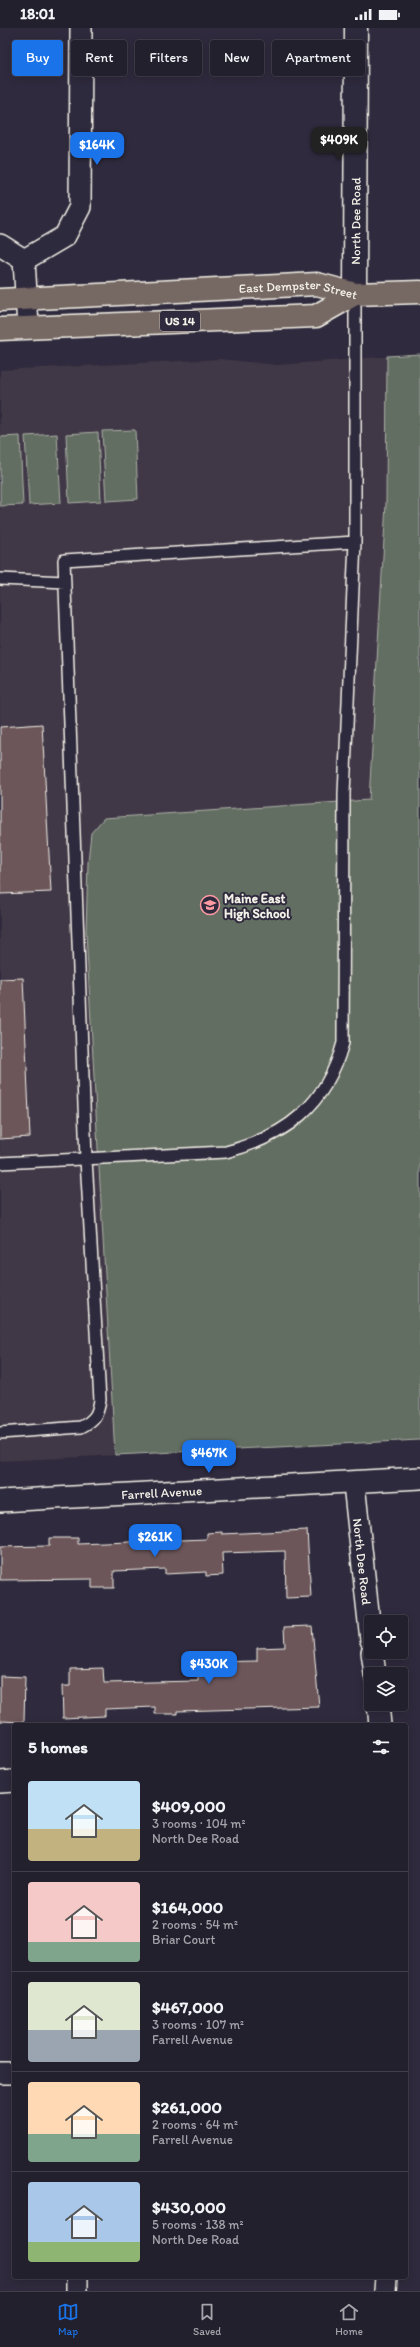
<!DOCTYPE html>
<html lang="en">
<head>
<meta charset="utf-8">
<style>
	:root { --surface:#23202e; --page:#2f2d3a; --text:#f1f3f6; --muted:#a3a3aa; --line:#403e4a; --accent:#1a73e8 }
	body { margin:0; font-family:Itim,sans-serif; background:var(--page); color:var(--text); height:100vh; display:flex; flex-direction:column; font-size:15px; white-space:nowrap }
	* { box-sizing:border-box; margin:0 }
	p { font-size:13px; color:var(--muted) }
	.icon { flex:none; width:22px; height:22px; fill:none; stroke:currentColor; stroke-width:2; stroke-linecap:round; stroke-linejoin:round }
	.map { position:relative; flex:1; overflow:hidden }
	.side { position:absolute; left:12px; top:1695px; width:396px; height:556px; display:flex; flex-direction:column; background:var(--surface); border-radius:4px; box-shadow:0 2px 10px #0003,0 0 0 1px var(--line) }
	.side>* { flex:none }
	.guide { position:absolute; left:12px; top:12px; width:396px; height:36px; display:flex; gap:8px }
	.fabs { position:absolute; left:364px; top:1587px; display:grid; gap:8px }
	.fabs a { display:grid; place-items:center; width:44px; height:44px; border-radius:4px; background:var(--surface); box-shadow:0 2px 10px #0003,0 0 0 1px var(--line); font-size:20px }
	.price { position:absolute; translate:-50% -34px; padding:0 9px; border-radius:8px; background:var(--accent); color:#fff; font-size:13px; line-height:26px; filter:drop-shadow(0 1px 2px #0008) }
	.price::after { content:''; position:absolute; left:50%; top:24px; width:12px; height:9px; margin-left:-6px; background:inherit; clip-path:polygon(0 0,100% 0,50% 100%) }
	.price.current { background:#222; color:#fff }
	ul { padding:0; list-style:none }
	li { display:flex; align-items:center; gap:12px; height:100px; padding:0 16px }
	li+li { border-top:1px solid var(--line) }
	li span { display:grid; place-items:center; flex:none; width:112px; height:80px; border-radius:4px; color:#555 }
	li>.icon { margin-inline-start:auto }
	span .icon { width:48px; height:48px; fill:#fffc; stroke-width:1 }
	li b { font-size:17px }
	h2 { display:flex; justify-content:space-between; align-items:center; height:48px; padding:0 16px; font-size:17px }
	.pill { padding:0 14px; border-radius:4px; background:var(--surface); box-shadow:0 2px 10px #0003,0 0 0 1px var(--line); font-size:14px; line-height:36px }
	.pill.current { background:var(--accent); color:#fff }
	.status { display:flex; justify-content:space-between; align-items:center; height:28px; padding:0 20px; background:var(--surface); direction:ltr }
	.status svg { height:11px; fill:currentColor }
	.tabs { display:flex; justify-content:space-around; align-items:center; height:56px; border-top:1px solid var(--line); background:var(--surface); font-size:11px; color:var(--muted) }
	.tabs a { display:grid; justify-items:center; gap:2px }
	.tabs .current { color:var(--accent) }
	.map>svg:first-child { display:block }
</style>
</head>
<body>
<div class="status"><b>18:01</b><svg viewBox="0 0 49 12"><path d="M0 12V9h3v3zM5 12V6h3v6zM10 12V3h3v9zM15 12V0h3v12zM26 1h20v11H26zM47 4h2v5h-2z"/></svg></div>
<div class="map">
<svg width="420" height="2263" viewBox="0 0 420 2263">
	<rect width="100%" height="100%" fill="#2f2a3d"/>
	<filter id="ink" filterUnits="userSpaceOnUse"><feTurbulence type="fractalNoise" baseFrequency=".025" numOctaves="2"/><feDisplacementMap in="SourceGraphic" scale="8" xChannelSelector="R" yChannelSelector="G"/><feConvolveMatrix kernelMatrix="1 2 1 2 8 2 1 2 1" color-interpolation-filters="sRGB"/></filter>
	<g filter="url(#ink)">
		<path fill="#413746" d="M 420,326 L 420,1412 L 0,1433 L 0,342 L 220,331 L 277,337 Z"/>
		<path fill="#636e63" stroke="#acb0a6" d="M 420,326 L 420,1412 L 115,1427 L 86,904 L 88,834 L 91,805 L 104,790 L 369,772 L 386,476 L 387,328 Z
			M 135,402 L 138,471 L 106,473 L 102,403 Z
			M 98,404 L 101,473 L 69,475 L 66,406 Z
			M 57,406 L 61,475 L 29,477 L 25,408 Z
			M 20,408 L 23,477 L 0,478 L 0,409 Z"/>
		<path fill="#6c565a" stroke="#f4f1e8" d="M 42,696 L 51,864 L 0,866 L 0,699 Z
			M 23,950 L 30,1109 L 0,1111 L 0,951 Z
			M 307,1502 L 311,1569 L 286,1570 L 285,1523 L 222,1525 L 223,1547 L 206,1548 L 206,1544 L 165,1546 L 165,1541 L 114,1543 L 114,1560 L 92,1560 L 92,1551 L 0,1552 L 0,1519 L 49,1518 L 49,1510 L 78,1510 L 78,1516 L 207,1511 L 207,1505 L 222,1504 L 222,1506 Z
			M 312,1598 L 319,1679 L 177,1683 L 177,1686 L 155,1686 L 155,1679 L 105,1681 L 105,1688 L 63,1690 L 62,1658 L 70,1658 L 70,1641 L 103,1640 L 104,1655 L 198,1653 L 198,1643 L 209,1643 L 209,1634 L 257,1633 L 257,1620 L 285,1619 L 284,1599 Z
			M 0,1648 L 25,1649 L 24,1694 L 0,1693 Z"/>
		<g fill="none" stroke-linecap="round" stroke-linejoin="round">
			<g stroke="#f4f1e8" stroke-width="14">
				<path id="service" d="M 0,551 L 65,554
					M 0,1135 L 226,1124 C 287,1108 326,1077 343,1015 L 344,766 L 355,514 L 355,266
					M 0,1405 L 81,1399 C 95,1392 98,1386 100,1372 L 86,1131 L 64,532 L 355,514"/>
			</g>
			<g stroke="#f4f1e8" stroke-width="24">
				<g id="minor">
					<path d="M 0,217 L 24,232"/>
					<path d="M 24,232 L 65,208 L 80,179 L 81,0"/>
					<path d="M 24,232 L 28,299"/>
					<path id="s1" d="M 354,1456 L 371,1612"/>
					<path id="s2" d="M 0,1473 L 420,1450"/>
					<path d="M 372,1624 L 375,1646"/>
					<path d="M 378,1676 L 380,1697"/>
					<path d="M 0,1754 L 14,1753"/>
					<path d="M 0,2045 L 14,2045"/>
					<path d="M 77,2263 L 77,2249"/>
					<path d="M 385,2263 L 386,2249"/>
				</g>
			</g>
			<g stroke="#f4f1e8" stroke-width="25">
				<g id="tertiary">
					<path id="s3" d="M 355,266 L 356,0"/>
				</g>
			</g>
			<g stroke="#f4f1e8" stroke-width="25">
				<g id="primary">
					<path id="s4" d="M 0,272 L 317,256 L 355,266 L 420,264"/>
					<path d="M 0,301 L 316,288 L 355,266"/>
				</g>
			</g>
			<use href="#service" stroke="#2f2a3d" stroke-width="11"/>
			<use href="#minor" stroke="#2f2a3d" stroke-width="21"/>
			<use href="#tertiary" stroke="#2f2a3d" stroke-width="22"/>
			<use href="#primary" stroke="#766864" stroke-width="22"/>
		</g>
	</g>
	<defs>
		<g id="school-ring" transform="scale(1)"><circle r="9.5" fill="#2f2a3d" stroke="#ff9aa2" stroke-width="1.5"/><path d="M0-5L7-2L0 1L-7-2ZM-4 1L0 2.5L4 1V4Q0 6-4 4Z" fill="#ff9aa2"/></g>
	</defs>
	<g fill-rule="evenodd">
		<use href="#school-ring" x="210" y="877"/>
	</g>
	<g text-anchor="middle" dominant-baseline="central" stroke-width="4" stroke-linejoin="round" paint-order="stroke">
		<rect fill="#2f2a3d" stroke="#b9b5b5" stroke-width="1" x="160" y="283" width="40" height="20" rx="3"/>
		<g font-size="12" font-weight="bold" fill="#f4f1e8">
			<text x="180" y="293">US 14</text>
		</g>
		<g font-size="13" fill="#f4f1e8" stroke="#2f2a3d">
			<text stroke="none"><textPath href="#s3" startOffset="73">North Dee Road</textPath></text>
			<text stroke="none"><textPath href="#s4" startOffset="299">East Dempster Street</textPath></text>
			<text stroke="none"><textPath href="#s2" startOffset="162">Farrell Avenue</textPath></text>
			<text stroke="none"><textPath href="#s1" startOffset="78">North Dee Road</textPath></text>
		</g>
		<g font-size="13" font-weight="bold" fill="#f4f1e8" stroke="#2f2a3d" text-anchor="start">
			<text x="224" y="870">Maine East<tspan x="224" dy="15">High School</tspan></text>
		</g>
	</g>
</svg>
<div class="fabs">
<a><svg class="icon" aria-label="locate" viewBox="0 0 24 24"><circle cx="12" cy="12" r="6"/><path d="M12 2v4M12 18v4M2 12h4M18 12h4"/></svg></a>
<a><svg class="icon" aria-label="layers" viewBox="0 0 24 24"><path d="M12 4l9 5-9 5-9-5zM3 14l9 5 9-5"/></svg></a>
</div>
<b class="price current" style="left:339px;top:133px">$409K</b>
<b class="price" style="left:97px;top:138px">$164K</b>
<b class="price" style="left:209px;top:1446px">$467K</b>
<b class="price" style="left:155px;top:1530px">$261K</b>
<b class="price" style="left:209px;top:1657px">$430K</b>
<div class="guide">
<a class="pill current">Buy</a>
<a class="pill">Rent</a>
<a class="pill">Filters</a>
<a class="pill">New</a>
<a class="pill">Apartment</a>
</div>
<section class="side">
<h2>5 homes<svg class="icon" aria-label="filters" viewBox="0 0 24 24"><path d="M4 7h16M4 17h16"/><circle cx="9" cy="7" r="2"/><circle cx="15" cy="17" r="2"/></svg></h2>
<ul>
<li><span style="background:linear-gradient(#bfe0f5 60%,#c2b280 0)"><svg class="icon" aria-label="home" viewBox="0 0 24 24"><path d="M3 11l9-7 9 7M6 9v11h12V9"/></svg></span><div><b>$409,000</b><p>3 rooms · 104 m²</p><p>North Dee Road</p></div></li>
<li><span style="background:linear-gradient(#f6c9c9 75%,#7fa58c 0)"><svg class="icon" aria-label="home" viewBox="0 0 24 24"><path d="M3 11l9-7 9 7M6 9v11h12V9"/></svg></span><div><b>$164,000</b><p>2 rooms · 54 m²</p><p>Briar Court</p></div></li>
<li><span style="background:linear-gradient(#dfe7d0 60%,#9aa5b1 0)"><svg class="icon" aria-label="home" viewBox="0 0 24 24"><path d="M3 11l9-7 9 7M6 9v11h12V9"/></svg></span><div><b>$467,000</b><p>3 rooms · 107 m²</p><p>Farrell Avenue</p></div></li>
<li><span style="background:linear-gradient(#ffd9b3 65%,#7fa58c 0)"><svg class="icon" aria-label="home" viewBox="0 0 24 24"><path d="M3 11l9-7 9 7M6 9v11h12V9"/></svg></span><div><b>$261,000</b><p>2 rooms · 64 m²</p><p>Farrell Avenue</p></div></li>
<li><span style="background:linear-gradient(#a9c7e8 75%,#8fb573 0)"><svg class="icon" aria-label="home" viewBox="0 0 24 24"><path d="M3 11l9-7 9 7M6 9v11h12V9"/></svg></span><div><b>$430,000</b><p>5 rooms · 138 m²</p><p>North Dee Road</p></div></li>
</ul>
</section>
</div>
<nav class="tabs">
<a class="current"><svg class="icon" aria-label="map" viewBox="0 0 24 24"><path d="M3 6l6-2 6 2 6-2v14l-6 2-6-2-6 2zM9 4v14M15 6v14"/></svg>Map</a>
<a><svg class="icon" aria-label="saved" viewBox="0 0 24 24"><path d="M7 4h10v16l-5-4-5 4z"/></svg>Saved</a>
<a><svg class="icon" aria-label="home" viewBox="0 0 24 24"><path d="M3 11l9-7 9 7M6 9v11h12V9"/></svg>Home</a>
</nav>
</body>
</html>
